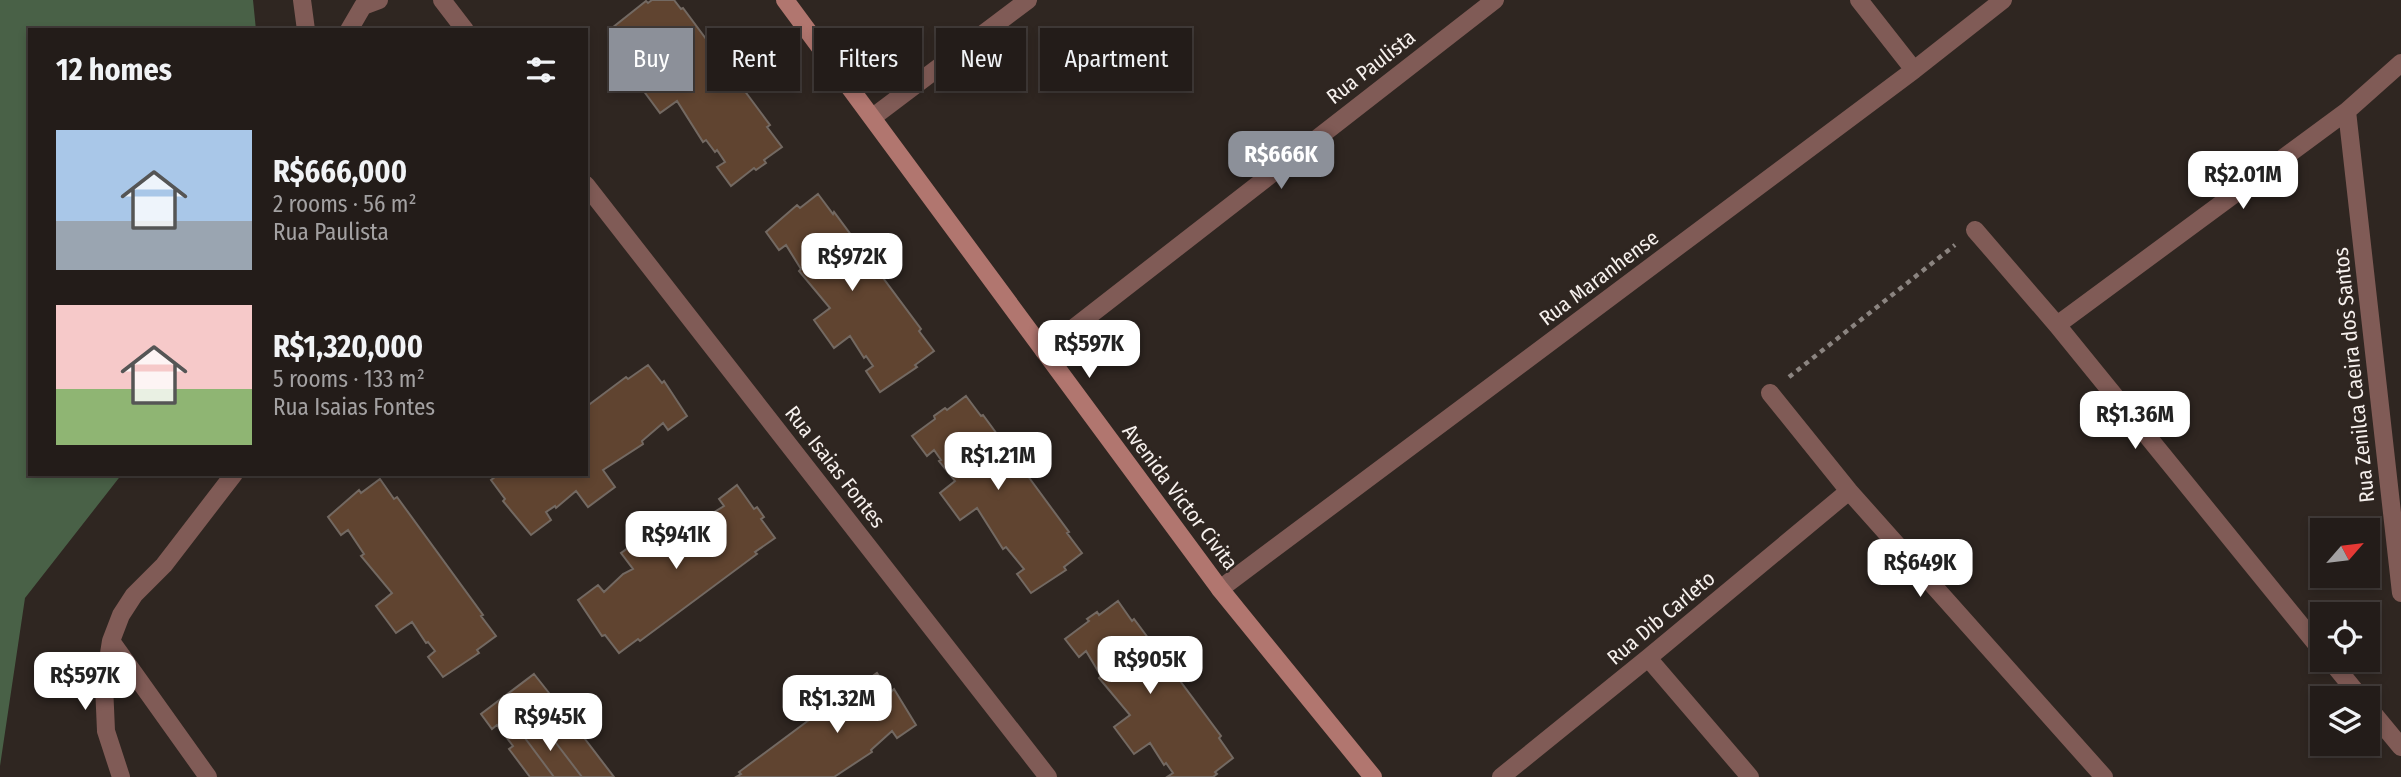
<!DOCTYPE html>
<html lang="en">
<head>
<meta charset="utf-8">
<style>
	:root { --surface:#231c19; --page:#2f2926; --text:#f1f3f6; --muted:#a3a1a2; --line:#403a38; --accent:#8c9099 }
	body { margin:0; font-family:"Fira Sans Condensed",sans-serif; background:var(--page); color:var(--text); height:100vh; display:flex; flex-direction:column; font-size:26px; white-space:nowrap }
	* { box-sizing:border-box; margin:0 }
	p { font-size:23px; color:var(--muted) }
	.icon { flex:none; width:38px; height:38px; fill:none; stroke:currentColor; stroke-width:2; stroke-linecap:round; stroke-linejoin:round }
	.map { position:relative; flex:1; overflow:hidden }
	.details { position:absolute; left:28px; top:28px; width:560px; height:448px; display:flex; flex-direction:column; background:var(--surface); border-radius:0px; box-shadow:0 4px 10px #0003,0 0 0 2px var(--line) }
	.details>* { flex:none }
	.banner { position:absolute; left:609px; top:28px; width:665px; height:63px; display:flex; gap:14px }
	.needle { width:46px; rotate:62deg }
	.fabs { position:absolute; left:2310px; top:518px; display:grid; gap:14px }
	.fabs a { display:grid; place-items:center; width:70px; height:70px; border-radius:0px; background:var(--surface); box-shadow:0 4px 10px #0003,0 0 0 2px var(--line); font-size:35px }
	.price { position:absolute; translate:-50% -60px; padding:0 16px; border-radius:14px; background:#fff; color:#222; font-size:23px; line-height:46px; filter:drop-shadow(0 2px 4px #0008) }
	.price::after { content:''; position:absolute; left:50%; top:42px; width:21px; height:16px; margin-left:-10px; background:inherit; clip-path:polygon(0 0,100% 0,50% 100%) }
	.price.selected { background:var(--accent); color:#fff }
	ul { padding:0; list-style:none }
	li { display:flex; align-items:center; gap:21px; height:175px; padding:0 28px }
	li span { display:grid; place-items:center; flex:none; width:196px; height:140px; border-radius:0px; color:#555 }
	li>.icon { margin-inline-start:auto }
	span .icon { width:84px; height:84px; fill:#fffc; stroke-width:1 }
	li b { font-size:30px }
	h2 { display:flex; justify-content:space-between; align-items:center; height:84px; padding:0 28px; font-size:30px }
	.pill { padding:0 24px; border-radius:0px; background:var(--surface); box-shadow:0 4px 10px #0003,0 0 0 2px var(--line); font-size:24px; line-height:63px }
	.pill.selected { background:var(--accent); color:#fff }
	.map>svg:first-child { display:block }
</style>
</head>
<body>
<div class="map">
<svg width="2401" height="777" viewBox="0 0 2401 777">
	<rect width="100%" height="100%" fill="#2f2621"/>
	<path fill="#496147" d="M 0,0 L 253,0 L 256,30 L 30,30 L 30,474 L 122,474 L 25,598 L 0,766 Z"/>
	<path fill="#604430" stroke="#736962" stroke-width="2" d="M 652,0 L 674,0 L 681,9 L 683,8 L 770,125 L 767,127 L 782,147 L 764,160 L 766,163 L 756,170 L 754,168 L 731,186 L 717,167 L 725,162 L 717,150 L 715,152 L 706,140 L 703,142 L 677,101 L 660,113 L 640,86 L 655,74 L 639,54 L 641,53 L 634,43 L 627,49 L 612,28 L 646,1 L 648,3 Z
		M 818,194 L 833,214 L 834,212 L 921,329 L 919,331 L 934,351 L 915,365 L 917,367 L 880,392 L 866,371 L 873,366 L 866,356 L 864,358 L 850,336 L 834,348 L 814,320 L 830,308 L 799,271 L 801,269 L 786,245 L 779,250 L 766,232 L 797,205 L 800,208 Z
		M 648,365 L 662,383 L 664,381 L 687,416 L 668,430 L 663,423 L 642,441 L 643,444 L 603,470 L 615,487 L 588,507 L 576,491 L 556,508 L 555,506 L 546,512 L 551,520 L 531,535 L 503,501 L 505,499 L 491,480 L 499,474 L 586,474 L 586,407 L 626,377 L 628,379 Z
		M 966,396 L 981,416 L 983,415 L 1069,532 L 1067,533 L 1082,553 L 1064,567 L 1066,570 L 1031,593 L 1017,574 L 1024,569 L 1006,547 L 1003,549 L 977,508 L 960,520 L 940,493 L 955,481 L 939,461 L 941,460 L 934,450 L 927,456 L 912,436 L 935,419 L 934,416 L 945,408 L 947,410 Z
		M 380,479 L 394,499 L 397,497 L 483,615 L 481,616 L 496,636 L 477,650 L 479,653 L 443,677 L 428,657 L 435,651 L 428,642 L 426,643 L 412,622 L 396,633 L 376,606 L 392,593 L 361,556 L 364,554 L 348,530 L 341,535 L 328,517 L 359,490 L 361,493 Z
		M 737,485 L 754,509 L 757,507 L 764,517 L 761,519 L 775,538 L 755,552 L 757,554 L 640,641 L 638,639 L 619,653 L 605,635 L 602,636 L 578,600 L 598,585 L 604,592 L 623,574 L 633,569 L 621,553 L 649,533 L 661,550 L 680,536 L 678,533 L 698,518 L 700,521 L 724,506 L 719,499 Z
		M 1118,601 L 1132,621 L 1134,619 L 1221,736 L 1219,738 L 1233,758 L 1215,772 L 1217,774 L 1213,777 L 1167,777 L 1173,773 L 1166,763 L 1164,765 L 1150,743 L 1134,754 L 1114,727 L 1130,715 L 1099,678 L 1101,676 L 1086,651 L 1079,657 L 1065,639 L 1089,621 L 1087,619 L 1097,612 L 1099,615 Z
		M 877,673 L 891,692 L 894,689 L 916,725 L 897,738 L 892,731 L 871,750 L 872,752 L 834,777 L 736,777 L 741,774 L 739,772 L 856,685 L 857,687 Z
		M 534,674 L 549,693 L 545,696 L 555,709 L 559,705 L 614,777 L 530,777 L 509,749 L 513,746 L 497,725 L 492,729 L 481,714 Z
		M 540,722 L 582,777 L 554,777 L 522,734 Z"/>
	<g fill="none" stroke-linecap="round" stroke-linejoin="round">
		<path stroke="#8b8480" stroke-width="4.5" stroke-dasharray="5 5" stroke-linecap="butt" d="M 1789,377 L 1955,245"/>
		<path stroke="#805b56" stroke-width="18" d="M 302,0 L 306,30
			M 442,0 L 465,30
			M 1859,0 L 1914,70
			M 349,30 L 363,6 L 379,0
			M 2347,111 L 2401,593
			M 873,117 L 1028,0
			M 586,185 L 1048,777
			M 1975,230 L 2057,325 L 2322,651
			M 2057,325 L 2347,111 L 2401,63
			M 1044,351 L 1495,0
			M 1770,393 L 1849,491 L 2104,777
			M 1220,589 L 1914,70 L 2003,0
			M 111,641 L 208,777
			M 1648,658 L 1750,777
			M 2330,660 L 2361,698
			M 2368,707 L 2401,747
			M 121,777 L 106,731 L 104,685 L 111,641 L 121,615 L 134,595 L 164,565 L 234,474
			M 1501,777 L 1648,658 L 1849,491"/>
		<path stroke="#b1766f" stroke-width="18" d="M 785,0 L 1220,589 L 1373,777"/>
	</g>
	<g text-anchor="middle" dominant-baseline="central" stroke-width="5" stroke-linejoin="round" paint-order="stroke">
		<g font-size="21" fill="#f6f0ed" stroke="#2f2621">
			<text transform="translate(1371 67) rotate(-38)">Rua Paulista</text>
			<text transform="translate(1599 278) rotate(-37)">Rua Maranhense</text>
			<text transform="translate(2354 375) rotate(-96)">Rua Zenilca Caeira dos Santos</text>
			<text transform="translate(835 467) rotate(52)">Rua Isaias Fontes</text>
			<text transform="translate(1180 497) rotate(53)">Avenida Victor Civita</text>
			<text transform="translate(1661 618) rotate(-40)">Rua Dib Carleto</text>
		</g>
	</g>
</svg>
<div class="fabs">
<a><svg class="needle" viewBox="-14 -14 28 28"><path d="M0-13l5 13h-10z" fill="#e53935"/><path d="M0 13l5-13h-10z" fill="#a3a1a2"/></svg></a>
<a><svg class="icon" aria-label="locate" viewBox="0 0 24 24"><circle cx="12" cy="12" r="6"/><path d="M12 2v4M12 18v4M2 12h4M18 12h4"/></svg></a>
<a><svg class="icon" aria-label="layers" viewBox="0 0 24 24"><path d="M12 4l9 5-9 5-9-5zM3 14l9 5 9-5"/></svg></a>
</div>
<b class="price selected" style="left:1281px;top:191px">R$666K</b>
<b class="price" style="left:2243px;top:211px">R$2.01M</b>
<b class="price" style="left:852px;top:293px">R$972K</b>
<b class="price" style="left:1089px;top:380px">R$597K</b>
<b class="price" style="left:2135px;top:451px">R$1.36M</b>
<b class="price" style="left:998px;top:492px">R$1.21M</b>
<b class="price" style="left:676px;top:571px">R$941K</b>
<b class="price" style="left:1920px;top:599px">R$649K</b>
<b class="price" style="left:1150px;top:696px">R$905K</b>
<b class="price" style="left:85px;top:712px">R$597K</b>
<b class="price" style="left:837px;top:735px">R$1.32M</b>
<b class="price" style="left:550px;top:753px">R$945K</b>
<div class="banner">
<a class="pill selected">Buy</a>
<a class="pill">Rent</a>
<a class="pill">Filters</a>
<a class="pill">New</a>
<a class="pill">Apartment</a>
</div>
<section class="details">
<h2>12 homes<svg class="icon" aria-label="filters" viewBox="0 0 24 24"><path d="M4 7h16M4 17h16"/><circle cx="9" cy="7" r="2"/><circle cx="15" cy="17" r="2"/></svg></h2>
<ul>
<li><span style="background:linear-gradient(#a9c7e8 65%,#9aa5b1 0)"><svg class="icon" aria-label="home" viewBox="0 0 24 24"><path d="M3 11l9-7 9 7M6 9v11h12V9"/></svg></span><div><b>R$666,000</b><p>2 rooms · 56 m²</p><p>Rua Paulista</p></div></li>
<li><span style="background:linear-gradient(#f6c9c9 60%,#8fb573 0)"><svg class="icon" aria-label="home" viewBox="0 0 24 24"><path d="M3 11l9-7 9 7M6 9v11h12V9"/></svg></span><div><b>R$1,320,000</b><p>5 rooms · 133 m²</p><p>Rua Isaias Fontes</p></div></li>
</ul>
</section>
</div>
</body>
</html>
